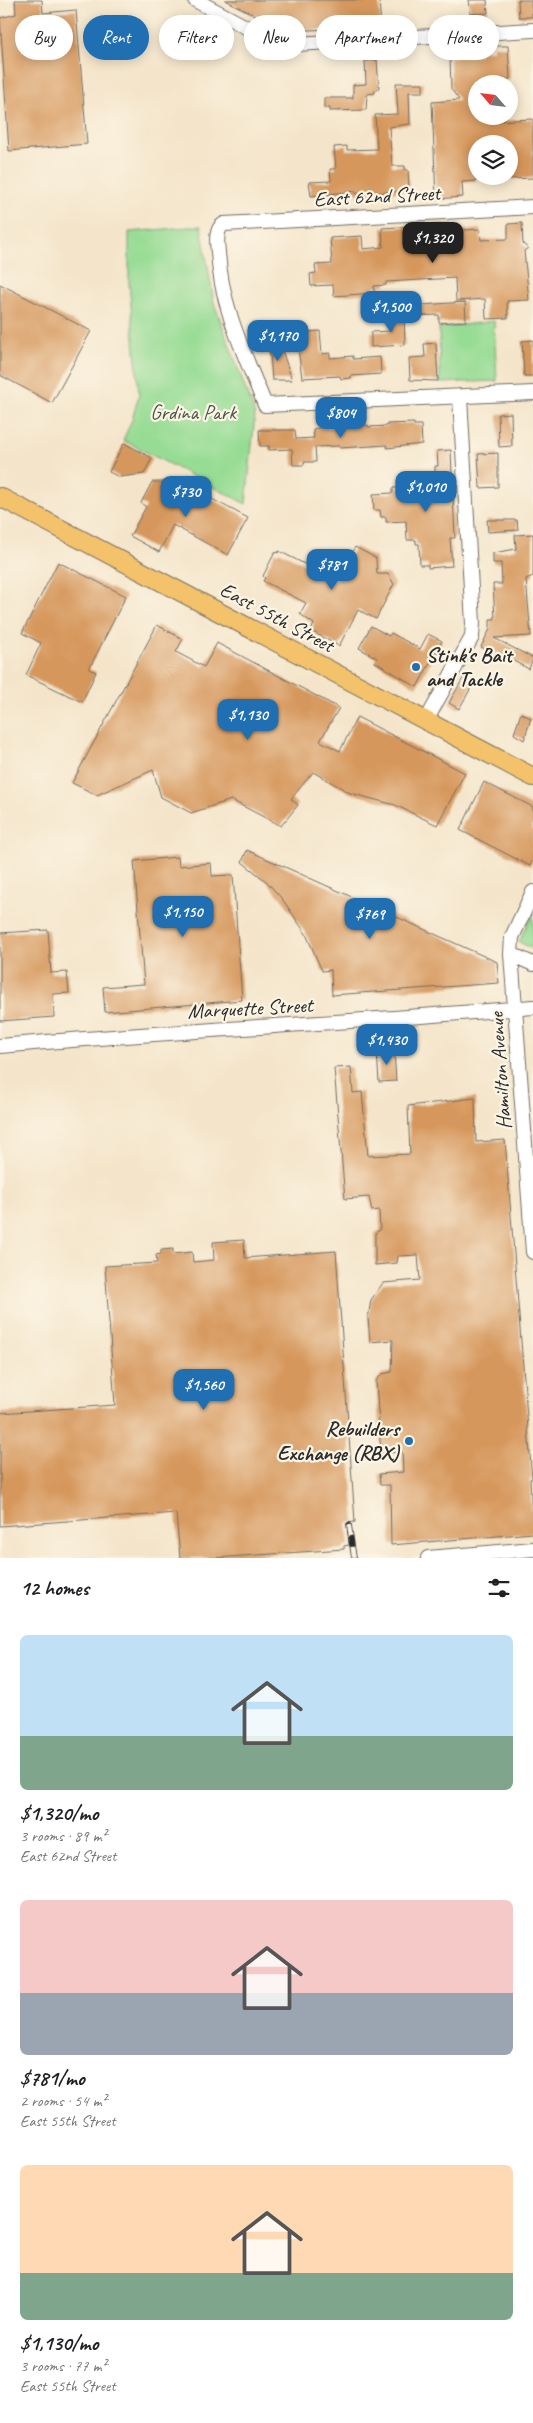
<!DOCTYPE html>
<html lang="en">
<head>
<meta charset="utf-8">
<style>
	:root { --surface:#fff; --page:#f6f6f6; --text:#202124; --muted:#757577; --accent:#1f6fb2 }
	body { margin:0; font-family:Caveat,sans-serif; background:var(--page); color:var(--text); height:100vh; display:flex; flex-direction:column; font-size:19px; white-space:nowrap }
	* { box-sizing:border-box; margin:0 }
	p { font-size:16px; color:var(--muted) }
	.icon { flex:none; width:28px; height:28px; fill:none; stroke:currentColor; stroke-width:2; stroke-linecap:round; stroke-linejoin:round }
	.map { position:relative; height:1558px; overflow:hidden }
	.side { display:flex; flex-direction:column; background:var(--surface); flex:1 }
	.side>* { flex:none }
	.guide { position:absolute; left:15px; top:15px; width:504px; height:45px; display:flex; gap:10px }
	.needle { width:32px; rotate:298deg }
	.tools { position:absolute; left:468px; top:75px; display:grid; gap:10px }
	.tools a { display:grid; place-items:center; width:50px; height:50px; border-radius:50%; background:var(--surface); box-shadow:0 2px 12px #0003; font-size:25px }
	.price { position:absolute; translate:-50% -42px; padding:0 11px; border-radius:10px; background:var(--accent); color:#fff; font-size:16px; line-height:32px; filter:drop-shadow(0 1px 2px #0008) }
	.price::after { content:''; position:absolute; left:50%; top:30px; width:15px; height:11px; margin-left:-8px; background:inherit; clip-path:polygon(0 0,100% 0,50% 100%) }
	.price.active { background:#222; color:#fff }
	ul { padding:0; list-style:none }
	li { display:grid; align-content:center; gap:10px; height:265px; padding:0 20px }
	li span { display:grid; place-items:center; height:155px; border-radius:8px; color:#555 }
	li>.icon { margin-inline-start:auto }
	span .icon { width:90px; height:90px; fill:#fffc; stroke-width:1 }
	li b { font-size:21px }
	h2 { display:flex; justify-content:space-between; align-items:center; height:60px; padding:0 20px; font-size:21px }
	.chip { padding:0 18px; border-radius:22px; background:var(--surface); box-shadow:0 2px 12px #0003; font-size:18px; line-height:45px }
	.chip.active { background:var(--accent); color:#fff }
	.map>svg:first-child { display:block }
</style>
</head>
<body>
<div class="map">
<svg width="533" height="1558" viewBox="0 0 533 1558">
	<rect width="100%" height="100%" fill="#fcf5e5"/>
	<filter id="ink" filterUnits="userSpaceOnUse"><feTurbulence type="fractalNoise" baseFrequency=".02" numOctaves="2"/><feDisplacementMap in="SourceGraphic" scale="10" xChannelSelector="R" yChannelSelector="G"/><feConvolveMatrix kernelMatrix="1 2 1 2 8 2 1 2 1" color-interpolation-filters="sRGB"/></filter>
	<filter id="wash" filterUnits="userSpaceOnUse"><feTurbulence type="fractalNoise" baseFrequency=".0096" numOctaves="4" result="noise"/><feDisplacementMap in="SourceGraphic" scale="20" xChannelSelector="R" yChannelSelector="G"/><feGaussianBlur stdDeviation="1.12" result="paint"/><feColorMatrix in="noise" values="0 0 0 0 0 0 0 0 0 0 0 0 0 0 0 0 0 1.4 0 .05"/><feComposite in="paint" operator="in"/></filter>
	<g filter="url(#wash)">
		<rect width="100%" height="100%" fill="#f4e5ca"/>
		<path fill="#97dc94" stroke="#618460" d="M 201,226 L 214,303 L 255,415 L 246,504 L 123,440 L 132,420 L 139,394 L 129,284 L 129,232 Z
			M 494,321 L 497,381 L 440,383 L 439,328 Z
			M 533,912 L 533,949 L 519,942 Z"/>
		<g id="blocks">
			<path fill="#d6975c" d="M 15,0 L 42,0 L 43,13 L 76,10 L 87,144 L 9,151 L 0,18 L 16,14 Z
				M 225,0 L 379,0 L 381,27 L 286,31 Z
				M 469,0 L 487,0 L 488,13 L 470,14 Z
				M 518,0 L 531,0 L 532,17 L 519,17 Z
				M 493,46 L 508,46 L 510,79 L 487,80 L 487,84 L 476,84 L 476,116 L 494,116 L 494,121 L 533,119 L 533,178 L 509,179 L 509,144 L 476,144 L 476,181 L 462,182 L 463,197 L 436,199 L 432,102 L 459,100 L 451,89 L 450,57 L 471,56 L 480,54 L 479,51 L 493,50 Z
				M 377,60 L 379,89 L 375,90 L 375,93 L 367,94 L 366,110 L 330,111 L 330,108 L 324,108 L 324,98 L 353,98 L 353,85 L 366,84 L 365,61 Z
				M 396,83 L 423,83 L 423,92 L 409,92 L 410,124 L 389,127 L 392,166 L 405,166 L 405,170 L 408,170 L 409,187 L 404,187 L 404,191 L 356,194 L 356,191 L 311,196 L 309,182 L 331,181 L 330,169 L 336,169 L 334,147 L 347,146 L 347,150 L 377,149 L 375,115 L 398,114 Z
				M 522,223 L 523,244 L 528,248 L 524,251 L 529,300 L 507,301 L 508,318 L 486,319 L 485,299 L 456,301 L 455,278 L 386,282 L 386,285 L 374,286 L 374,293 L 334,296 L 333,285 L 311,286 L 310,274 L 316,273 L 315,265 L 332,264 L 330,238 L 362,236 L 363,249 L 383,247 L 382,228 L 452,224 L 452,231 L 480,229 L 481,240 L 508,239 L 508,224 Z
				M 0,284 L 91,331 L 52,403 L 0,375 Z
				M 465,302 L 466,321 L 439,323 L 439,315 L 407,316 L 407,306 Z
				M 404,312 L 405,345 L 371,347 L 371,332 L 391,331 L 390,313 Z
				M 320,331 L 322,354 L 330,353 L 330,358 L 353,356 L 353,359 L 380,357 L 381,374 L 351,376 L 351,378 L 341,379 L 340,376 L 302,378 L 296,333 Z
				M 278,338 L 292,380 L 272,380 L 270,354 L 266,343 Z
				M 533,340 L 533,376 L 524,376 L 522,341 Z
				M 436,343 L 438,381 L 410,380 L 409,358 L 425,357 L 424,344 Z
				M 511,413 L 512,446 L 499,447 L 498,414 Z
				M 414,423 L 414,425 L 421,425 L 422,444 L 387,448 L 387,445 L 340,448 L 339,446 L 315,447 L 316,462 L 304,462 L 304,465 L 293,465 L 292,449 L 269,450 L 269,446 L 260,446 L 259,430 L 295,430 L 296,439 L 314,438 L 313,429 L 319,428 L 368,425 L 368,427 L 387,426 L 387,424 Z
				M 124,443 L 152,458 L 144,474 L 119,477 L 109,472 Z
				M 451,450 L 455,538 L 450,538 L 452,566 L 428,568 L 428,565 L 420,565 L 419,544 L 416,544 L 416,540 L 407,540 L 406,521 L 386,522 L 386,517 L 381,517 L 380,510 L 374,510 L 373,494 L 393,493 L 393,488 L 422,487 L 422,479 L 435,478 L 435,466 L 438,466 L 437,451 Z
				M 498,453 L 498,487 L 480,488 L 478,454 Z
				M 152,482 L 171,482 L 191,488 L 248,518 L 228,555 L 173,525 L 159,552 L 130,536 L 146,507 L 141,503 Z
				M 487,520 L 517,520 L 518,530 L 488,532 Z
				M 533,534 L 533,576 L 526,579 L 531,636 L 494,638 L 533,658 L 529,669 L 496,652 L 494,654 L 481,647 L 490,629 L 490,619 L 495,619 L 493,584 L 502,584 L 501,563 L 493,563 L 493,553 L 516,549 L 515,535 Z
				M 355,547 L 376,558 L 377,574 L 388,574 L 394,584 L 376,619 L 358,610 L 339,646 L 311,631 L 314,624 L 300,614 L 306,603 L 263,581 L 265,578 L 263,576 L 275,552 L 278,553 L 279,551 L 336,580 Z
				M 58,562 L 126,596 L 89,669 L 96,672 L 82,702 L 26,675 L 41,643 L 22,633 Z
				M 157,625 L 183,639 L 176,652 L 204,667 L 217,643 L 339,708 L 320,741 L 340,751 L 357,717 L 465,773 L 437,825 L 395,805 L 350,793 L 313,772 L 291,799 L 298,805 L 281,826 L 231,800 L 191,813 L 161,797 L 153,770 L 97,795 L 72,783 Z
				M 371,626 L 389,636 L 391,633 L 420,649 L 428,634 L 442,641 L 417,687 L 375,662 L 377,658 L 359,648 Z
				M 466,673 L 476,679 L 459,709 L 449,703 Z
				M 521,713 L 531,718 L 524,740 L 514,734 Z
				M 484,782 L 533,807 L 533,860 L 530,866 L 460,830 Z
				M 247,850 L 497,962 L 499,983 L 332,995 L 331,970 L 322,971 L 306,934 L 283,900 L 266,881 L 242,862 Z
				M 178,857 L 179,866 L 211,863 L 212,876 L 233,875 L 242,1000 L 105,1012 L 103,987 L 144,984 L 134,861 Z
				M 48,930 L 51,973 L 67,972 L 69,993 L 53,994 L 54,1017 L 0,1021 L 0,933 Z
				M 394,1051 L 396,1081 L 379,1082 L 377,1052 Z
				M 351,1067 L 353,1093 L 362,1092 L 368,1156 L 410,1154 L 408,1106 L 475,1098 L 476,1142 L 505,1140 L 532,1479 L 530,1479 L 533,1533 L 391,1545 L 390,1485 L 380,1485 L 379,1474 L 403,1472 L 402,1452 L 381,1453 L 376,1381 L 382,1374 L 392,1372 L 393,1340 L 370,1342 L 368,1318 L 371,1300 L 383,1283 L 420,1280 L 418,1255 L 398,1256 L 397,1263 L 375,1265 L 375,1233 L 380,1230 L 379,1210 L 372,1211 L 369,1197 L 345,1199 L 334,1068 Z
				M 244,1240 L 245,1258 L 336,1251 L 355,1522 L 347,1523 L 349,1545 L 344,1546 L 344,1549 L 214,1558 L 180,1558 L 176,1513 L 0,1526 L 0,1413 L 115,1405 L 105,1266 L 157,1263 L 156,1255 L 161,1254 L 161,1250 L 173,1249 L 173,1254 L 192,1252 L 193,1262 L 214,1260 L 213,1242 Z"/>
		</g>
	</g>
	<g filter="url(#ink)">
		<use href="#blocks" fill-opacity="0" stroke="#716c63" stroke-width="1"/>
		<g fill="none" stroke-linecap="round" stroke-linejoin="round">
			<g stroke="#716c63" stroke-width="16">
				<path id="minor" d="M 195,0 L 280,45 L 533,30
					M 533,207 L 224,224 C 215,229 217,243 218,252 C 221,307 245,355 265,405 L 533,393
					M 426,721 L 472,637 L 473,623 L 460,398
					M 533,892 L 512,937 L 511,954 L 533,1252
					M 511,954 L 533,964
					M 0,1046 C 177,1030 355,1023 533,1007
					M 428,1558 L 533,1549"/>
			</g>
			<g stroke="#716c63" stroke-width="20">
				<path id="major" d="M 0,497 L 533,777"/>
			</g>
			<use href="#minor" stroke="#fff" stroke-width="14"/>
			<use href="#major" stroke="#f4c26a" stroke-width="18"/>
			<g stroke="#2b2b2b" stroke-width="5.5">
				<path id="rail" d="M 349,1525 L 354,1558"/>
			</g>
			<use href="#rail" stroke="#fcf5e5" stroke-width="4" stroke-dasharray="11" stroke-linecap="butt"/>
		</g>
	</g>
	<g fill="#1f6fb2" stroke="#fcf5e5" stroke-width="2">
		<circle cx="416" cy="667" r="5"/>
		<circle cx="409" cy="1441" r="5"/>
	</g>
	<g text-anchor="middle" dominant-baseline="central" stroke-width="4.5" stroke-linejoin="round" paint-order="stroke">
		<g font-size="21" fill="#2b2b2b" stroke="#fcf5e5">
			<text transform="translate(377 196) rotate(-3)">East 62nd Street</text>
			<text transform="translate(277 617) rotate(28)">East 55th Street</text>
			<text transform="translate(250 1008) rotate(-3)">Marquette Street</text>
			<text transform="translate(500 1071) rotate(-94)">Hamilton Avenue</text>
		</g>
		<g font-size="21" fill="#465745" stroke="#fcf5e5">
			<text x="193" y="412">Grdina Park</text>
		</g>
		<g font-size="21" font-weight="bold" fill="#2b2b2b" stroke="#fcf5e5" text-anchor="start">
			<text x="426" y="655">Stink's Bait<tspan x="426" dy="24">and Tackle</tspan></text>
			<text x="399" y="1429" text-anchor="end">Rebuilders<tspan x="399" dy="24">Exchange (RBX)</tspan></text>
		</g>
	</g>
</svg>
<div class="tools">
<a><svg class="needle" viewBox="-14 -14 28 28"><path d="M0-13l5 13h-10z" fill="#e53935"/><path d="M0 13l5-13h-10z" fill="#757577"/></svg></a>
<a><svg class="icon" aria-label="layers" viewBox="0 0 24 24"><path d="M12 4l9 5-9 5-9-5zM3 14l9 5 9-5"/></svg></a>
</div>
<b class="price active" style="left:433px;top:264px">$1,320</b>
<b class="price" style="left:391px;top:333px">$1,500</b>
<b class="price" style="left:278px;top:362px">$1,170</b>
<b class="price" style="left:341px;top:439px">$804</b>
<b class="price" style="left:426px;top:513px">$1,010</b>
<b class="price" style="left:186px;top:518px">$730</b>
<b class="price" style="left:332px;top:591px">$781</b>
<b class="price" style="left:248px;top:741px">$1,130</b>
<b class="price" style="left:183px;top:938px">$1,150</b>
<b class="price" style="left:370px;top:940px">$769</b>
<b class="price" style="left:387px;top:1066px">$1,430</b>
<b class="price" style="left:204px;top:1411px">$1,560</b>
<div class="guide">
<a class="chip">Buy</a>
<a class="chip active">Rent</a>
<a class="chip">Filters</a>
<a class="chip">New</a>
<a class="chip">Apartment</a>
<a class="chip">House</a>
</div>
</div>
<section class="side">
<h2>12 homes<svg class="icon" aria-label="filters" viewBox="0 0 24 24"><path d="M4 7h16M4 17h16"/><circle cx="9" cy="7" r="2"/><circle cx="15" cy="17" r="2"/></svg></h2>
<ul>
<li><span style="background:linear-gradient(#bfe0f5 65%,#7fa58c 0)"><svg class="icon" aria-label="home" viewBox="0 0 24 24"><path d="M3 11l9-7 9 7M6 9v11h12V9"/></svg></span><div><b>$1,320/mo</b><p>3 rooms · 89 m²</p><p>East 62nd Street</p></div></li>
<li><span style="background:linear-gradient(#f6c9c9 60%,#9aa5b1 0)"><svg class="icon" aria-label="home" viewBox="0 0 24 24"><path d="M3 11l9-7 9 7M6 9v11h12V9"/></svg></span><div><b>$781/mo</b><p>2 rooms · 54 m²</p><p>East 55th Street</p></div></li>
<li><span style="background:linear-gradient(#ffd9b3 70%,#7fa58c 0)"><svg class="icon" aria-label="home" viewBox="0 0 24 24"><path d="M3 11l9-7 9 7M6 9v11h12V9"/></svg></span><div><b>$1,130/mo</b><p>3 rooms · 77 m²</p><p>East 55th Street</p></div></li>
</ul>
</section>
</body>
</html>
